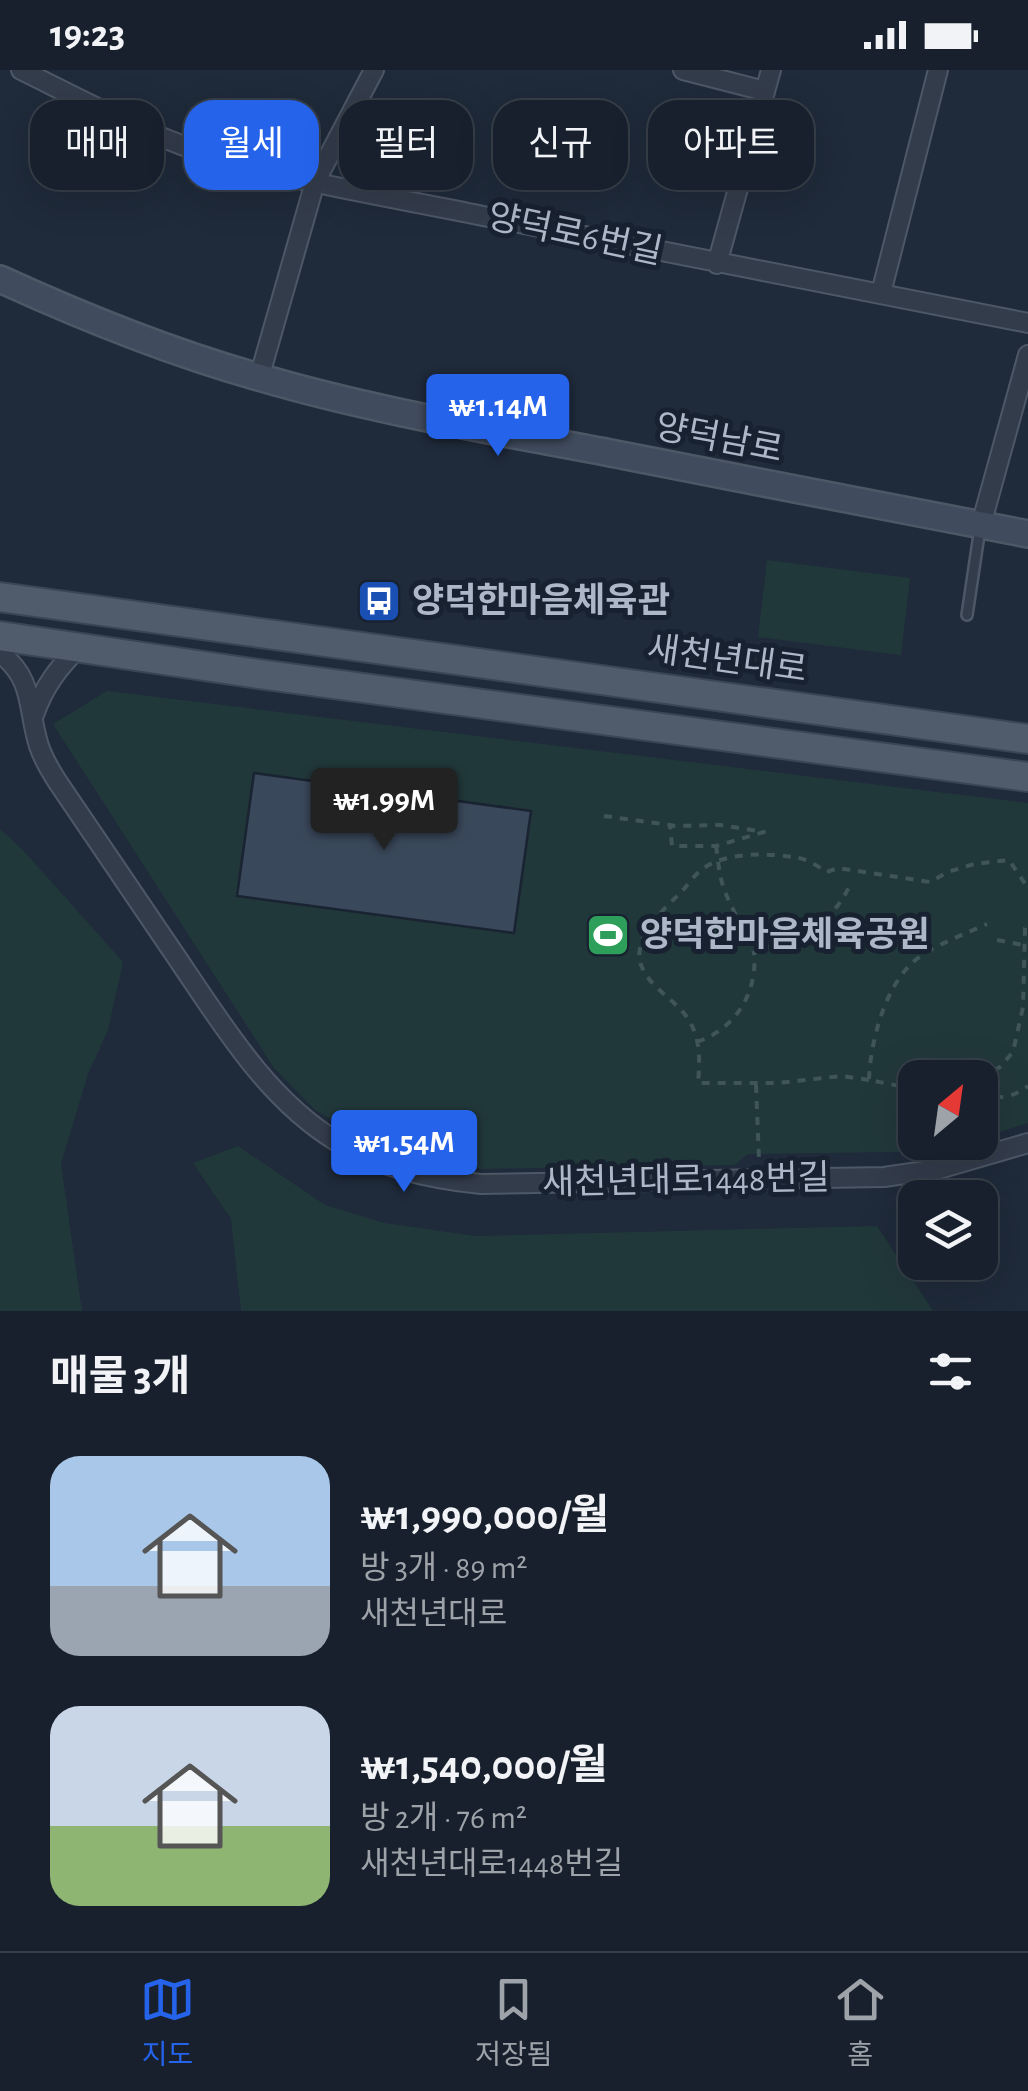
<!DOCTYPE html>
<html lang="ko">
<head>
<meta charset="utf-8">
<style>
	:root { --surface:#17202c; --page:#242d38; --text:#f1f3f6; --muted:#9ea3a9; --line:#363e48; --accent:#2563eb }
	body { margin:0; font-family:"Alegreya Sans","Noto Sans KR",sans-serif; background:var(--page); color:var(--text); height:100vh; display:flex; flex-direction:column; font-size:38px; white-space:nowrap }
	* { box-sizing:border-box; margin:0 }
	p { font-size:32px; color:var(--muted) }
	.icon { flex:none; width:55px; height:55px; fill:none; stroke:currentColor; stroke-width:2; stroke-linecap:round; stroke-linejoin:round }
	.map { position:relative; height:1241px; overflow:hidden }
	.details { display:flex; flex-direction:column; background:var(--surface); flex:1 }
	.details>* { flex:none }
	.top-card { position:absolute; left:30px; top:30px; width:970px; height:90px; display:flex; gap:20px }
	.needle { width:65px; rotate:29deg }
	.fabs { position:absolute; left:898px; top:990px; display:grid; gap:20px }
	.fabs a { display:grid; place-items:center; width:100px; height:100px; border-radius:20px; background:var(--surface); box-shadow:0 10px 40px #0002,0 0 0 2px var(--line); font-size:50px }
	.price { position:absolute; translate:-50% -85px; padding:0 22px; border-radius:10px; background:var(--accent); color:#fff; font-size:32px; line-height:65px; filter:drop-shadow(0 2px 5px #0008) }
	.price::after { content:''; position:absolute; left:50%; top:60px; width:30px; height:22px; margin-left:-15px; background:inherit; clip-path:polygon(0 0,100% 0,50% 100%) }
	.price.active { background:#222; color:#fff }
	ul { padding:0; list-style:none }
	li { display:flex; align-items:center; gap:30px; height:250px; padding:0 50px }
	li span { display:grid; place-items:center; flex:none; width:280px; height:200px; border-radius:30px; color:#555 }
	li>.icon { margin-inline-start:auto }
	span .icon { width:120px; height:120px; fill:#fffc; stroke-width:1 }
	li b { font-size:42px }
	h2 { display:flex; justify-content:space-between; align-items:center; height:120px; padding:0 50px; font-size:42px }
	.pill { padding:0 35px; border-radius:30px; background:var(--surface); box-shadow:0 10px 40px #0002,0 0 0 2px var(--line); font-size:35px; line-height:90px }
	.pill.active { background:var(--accent); color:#fff }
	.status { display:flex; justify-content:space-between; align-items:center; height:70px; padding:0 50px; background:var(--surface); direction:ltr }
	.status svg { height:28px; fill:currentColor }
	.dock { display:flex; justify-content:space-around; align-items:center; height:140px; border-top:2px solid var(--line); background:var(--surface); font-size:28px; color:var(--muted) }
	.dock a { display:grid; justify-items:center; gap:5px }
	.dock .active { color:var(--accent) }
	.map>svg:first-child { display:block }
</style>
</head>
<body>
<div class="status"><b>19:23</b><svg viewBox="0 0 49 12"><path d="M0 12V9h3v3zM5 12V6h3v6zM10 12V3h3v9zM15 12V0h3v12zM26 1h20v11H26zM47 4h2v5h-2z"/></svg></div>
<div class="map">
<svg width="1028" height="1241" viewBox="0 0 1028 1241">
	<rect width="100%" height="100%" fill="#1f2a3a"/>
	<path fill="#21383b" d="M 767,490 L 910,508 L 901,585 L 758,567 Z
		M 107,621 L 1028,733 L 1028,1053 L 980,1068 L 980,1008 L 915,1008 L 915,1072 L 952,1073 L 899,1082 L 748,1084 L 734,1095 L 482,1099 L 414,1086 L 360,1066 L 315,1040 L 274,998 L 53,654 Z
		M 0,759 L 23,780 L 123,892 L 108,960 L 88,1004 L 61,1094 L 82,1241 L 0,1241 Z
		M 238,1076 L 325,1135 L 384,1153 L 475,1166 L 877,1156 L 933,1241 L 241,1241 L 231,1149 L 193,1093 Z"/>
	<path fill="#3a485b" stroke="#1a2331" stroke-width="2.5" d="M 254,703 L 531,741 L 514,863 L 237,826 Z"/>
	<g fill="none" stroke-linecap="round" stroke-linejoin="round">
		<g stroke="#4d5765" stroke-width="14">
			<path id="lane" d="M 967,545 L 980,458"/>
		</g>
		<g stroke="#4d5765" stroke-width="22">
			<path id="street" d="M 21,0 C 80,29 139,61 201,82 C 289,112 392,127 483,146 C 664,183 847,216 1028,253
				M 683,0 L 765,21
				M 717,194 L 771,0
				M 881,223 L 938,0
				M 259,308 L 315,112 L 374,0
				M 981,455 L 1028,285
				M 0,583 C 35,610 27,639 39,676 C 43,688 50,700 57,711 C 96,768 134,825 173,882 C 219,949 265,1028 336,1071 C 380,1098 430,1109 481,1114 L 884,1107 L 939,1099 L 1028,1073
				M 34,645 C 44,616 59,597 80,576"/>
		</g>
		<g stroke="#4d5765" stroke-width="30">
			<path id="secondary" d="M 0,209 C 83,247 167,281 255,306 C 376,342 502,362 626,386 C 760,412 894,439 1028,464"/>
		</g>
		<g stroke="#3c4554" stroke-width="32">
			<path id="primary" d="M 0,527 L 1028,669
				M 0,566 L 252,603 L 1028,707"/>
		</g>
		<path stroke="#3f5559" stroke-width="4" stroke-dasharray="8 8" stroke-linecap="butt" d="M 604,746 L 670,755 L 675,756 L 720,755 L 764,762 L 716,776 L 672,776 L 670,755
			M 716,776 C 718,789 719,804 723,816 C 731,840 746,860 754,883
			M 997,870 L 1028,876
			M 697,972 C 735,959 758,923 754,883 C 800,862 828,863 852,811
			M 980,1008 L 1000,997 L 1013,982 L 1023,937 L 1025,858 L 1028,851
			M 869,1010 L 842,1006 L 778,1013 L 698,1013 C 700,990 701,966 686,946 C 671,925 634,909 640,878 C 643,860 662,841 675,828 C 685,820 691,808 701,800 C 725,781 771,783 799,788 C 809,790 819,797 827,802 L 838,798 L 930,812 L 948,802 L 974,794 L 1009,790 L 1028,818
			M 756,1015 L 759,1090
			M 915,1019 L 869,1010 C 870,974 884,920 911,894 C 927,878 965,864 987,854
			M 980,1023 C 998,1031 1013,1027 1028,1016"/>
		<use href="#lane" stroke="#333c4b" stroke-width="9"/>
		<use href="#street" stroke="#333c4b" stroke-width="18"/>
		<use href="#secondary" stroke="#404b5e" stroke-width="25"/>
		<use href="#primary" stroke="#505b6b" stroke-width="28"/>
	</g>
	<defs>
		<g id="bus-square" transform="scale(2.25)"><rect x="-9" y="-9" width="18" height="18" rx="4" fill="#1a4fb4" stroke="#18212f"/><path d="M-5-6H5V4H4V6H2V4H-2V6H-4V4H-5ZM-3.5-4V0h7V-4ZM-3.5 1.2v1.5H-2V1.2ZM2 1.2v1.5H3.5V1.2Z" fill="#fff"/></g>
		<g id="stadium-square" transform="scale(2.25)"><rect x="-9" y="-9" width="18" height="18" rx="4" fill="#2e9e5b" stroke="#18212f"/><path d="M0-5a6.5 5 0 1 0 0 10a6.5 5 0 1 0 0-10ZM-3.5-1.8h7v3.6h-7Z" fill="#fff"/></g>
	</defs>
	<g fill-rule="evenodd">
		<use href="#bus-square" x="379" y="531"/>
		<use href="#stadium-square" x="608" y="865"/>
	</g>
	<g text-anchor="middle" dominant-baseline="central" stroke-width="10" stroke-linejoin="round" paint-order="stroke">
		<g font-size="35" fill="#adb7c7" stroke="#18212f">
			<text transform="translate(575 165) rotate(12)">양덕로6번길</text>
			<text transform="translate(719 369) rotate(11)">양덕남로</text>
			<text transform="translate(727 590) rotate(8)">새천년대로</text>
			<text transform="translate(686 1111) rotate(-1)">새천년대로1448번길</text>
		</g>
		<g font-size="35" font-weight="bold" fill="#adb7c7" stroke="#18212f" text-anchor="start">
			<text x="412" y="531">양덕한마음체육관</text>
			<text x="640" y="865">양덕한마음체육공원</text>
		</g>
	</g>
</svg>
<div class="fabs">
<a><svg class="needle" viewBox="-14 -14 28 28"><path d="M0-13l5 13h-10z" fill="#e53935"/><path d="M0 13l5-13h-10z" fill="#9ea3a9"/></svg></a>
<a><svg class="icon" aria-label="layers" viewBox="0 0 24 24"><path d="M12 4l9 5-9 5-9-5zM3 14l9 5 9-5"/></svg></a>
</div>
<b class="price" style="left:498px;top:389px">₩1.14M</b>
<b class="price active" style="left:384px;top:783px">₩1.99M</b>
<b class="price" style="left:404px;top:1125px">₩1.54M</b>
<div class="top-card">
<a class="pill">매매</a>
<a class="pill active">월세</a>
<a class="pill">필터</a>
<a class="pill">신규</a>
<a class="pill">아파트</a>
</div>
</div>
<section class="details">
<h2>매물 3개<svg class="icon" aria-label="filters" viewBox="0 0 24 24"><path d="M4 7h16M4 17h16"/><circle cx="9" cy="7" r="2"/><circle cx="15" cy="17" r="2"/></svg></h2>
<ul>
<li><span style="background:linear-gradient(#a9c7e8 65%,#9aa5b1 0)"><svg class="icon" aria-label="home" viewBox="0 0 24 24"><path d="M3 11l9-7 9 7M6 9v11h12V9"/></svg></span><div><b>₩1,990,000/월</b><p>방 3개 · 89 m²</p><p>새천년대로</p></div></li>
<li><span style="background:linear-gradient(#c9d6e8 60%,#8fb573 0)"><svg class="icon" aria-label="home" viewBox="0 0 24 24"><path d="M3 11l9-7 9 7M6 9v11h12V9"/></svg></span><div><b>₩1,540,000/월</b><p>방 2개 · 76 m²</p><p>새천년대로1448번길</p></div></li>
</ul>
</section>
<nav class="dock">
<a class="active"><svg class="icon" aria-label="map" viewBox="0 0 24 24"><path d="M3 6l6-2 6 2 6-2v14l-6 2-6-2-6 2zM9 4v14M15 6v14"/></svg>지도</a>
<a><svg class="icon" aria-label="saved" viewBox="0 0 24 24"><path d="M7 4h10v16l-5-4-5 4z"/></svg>저장됨</a>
<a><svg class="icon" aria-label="home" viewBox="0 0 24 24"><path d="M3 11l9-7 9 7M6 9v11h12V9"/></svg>홈</a>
</nav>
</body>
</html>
